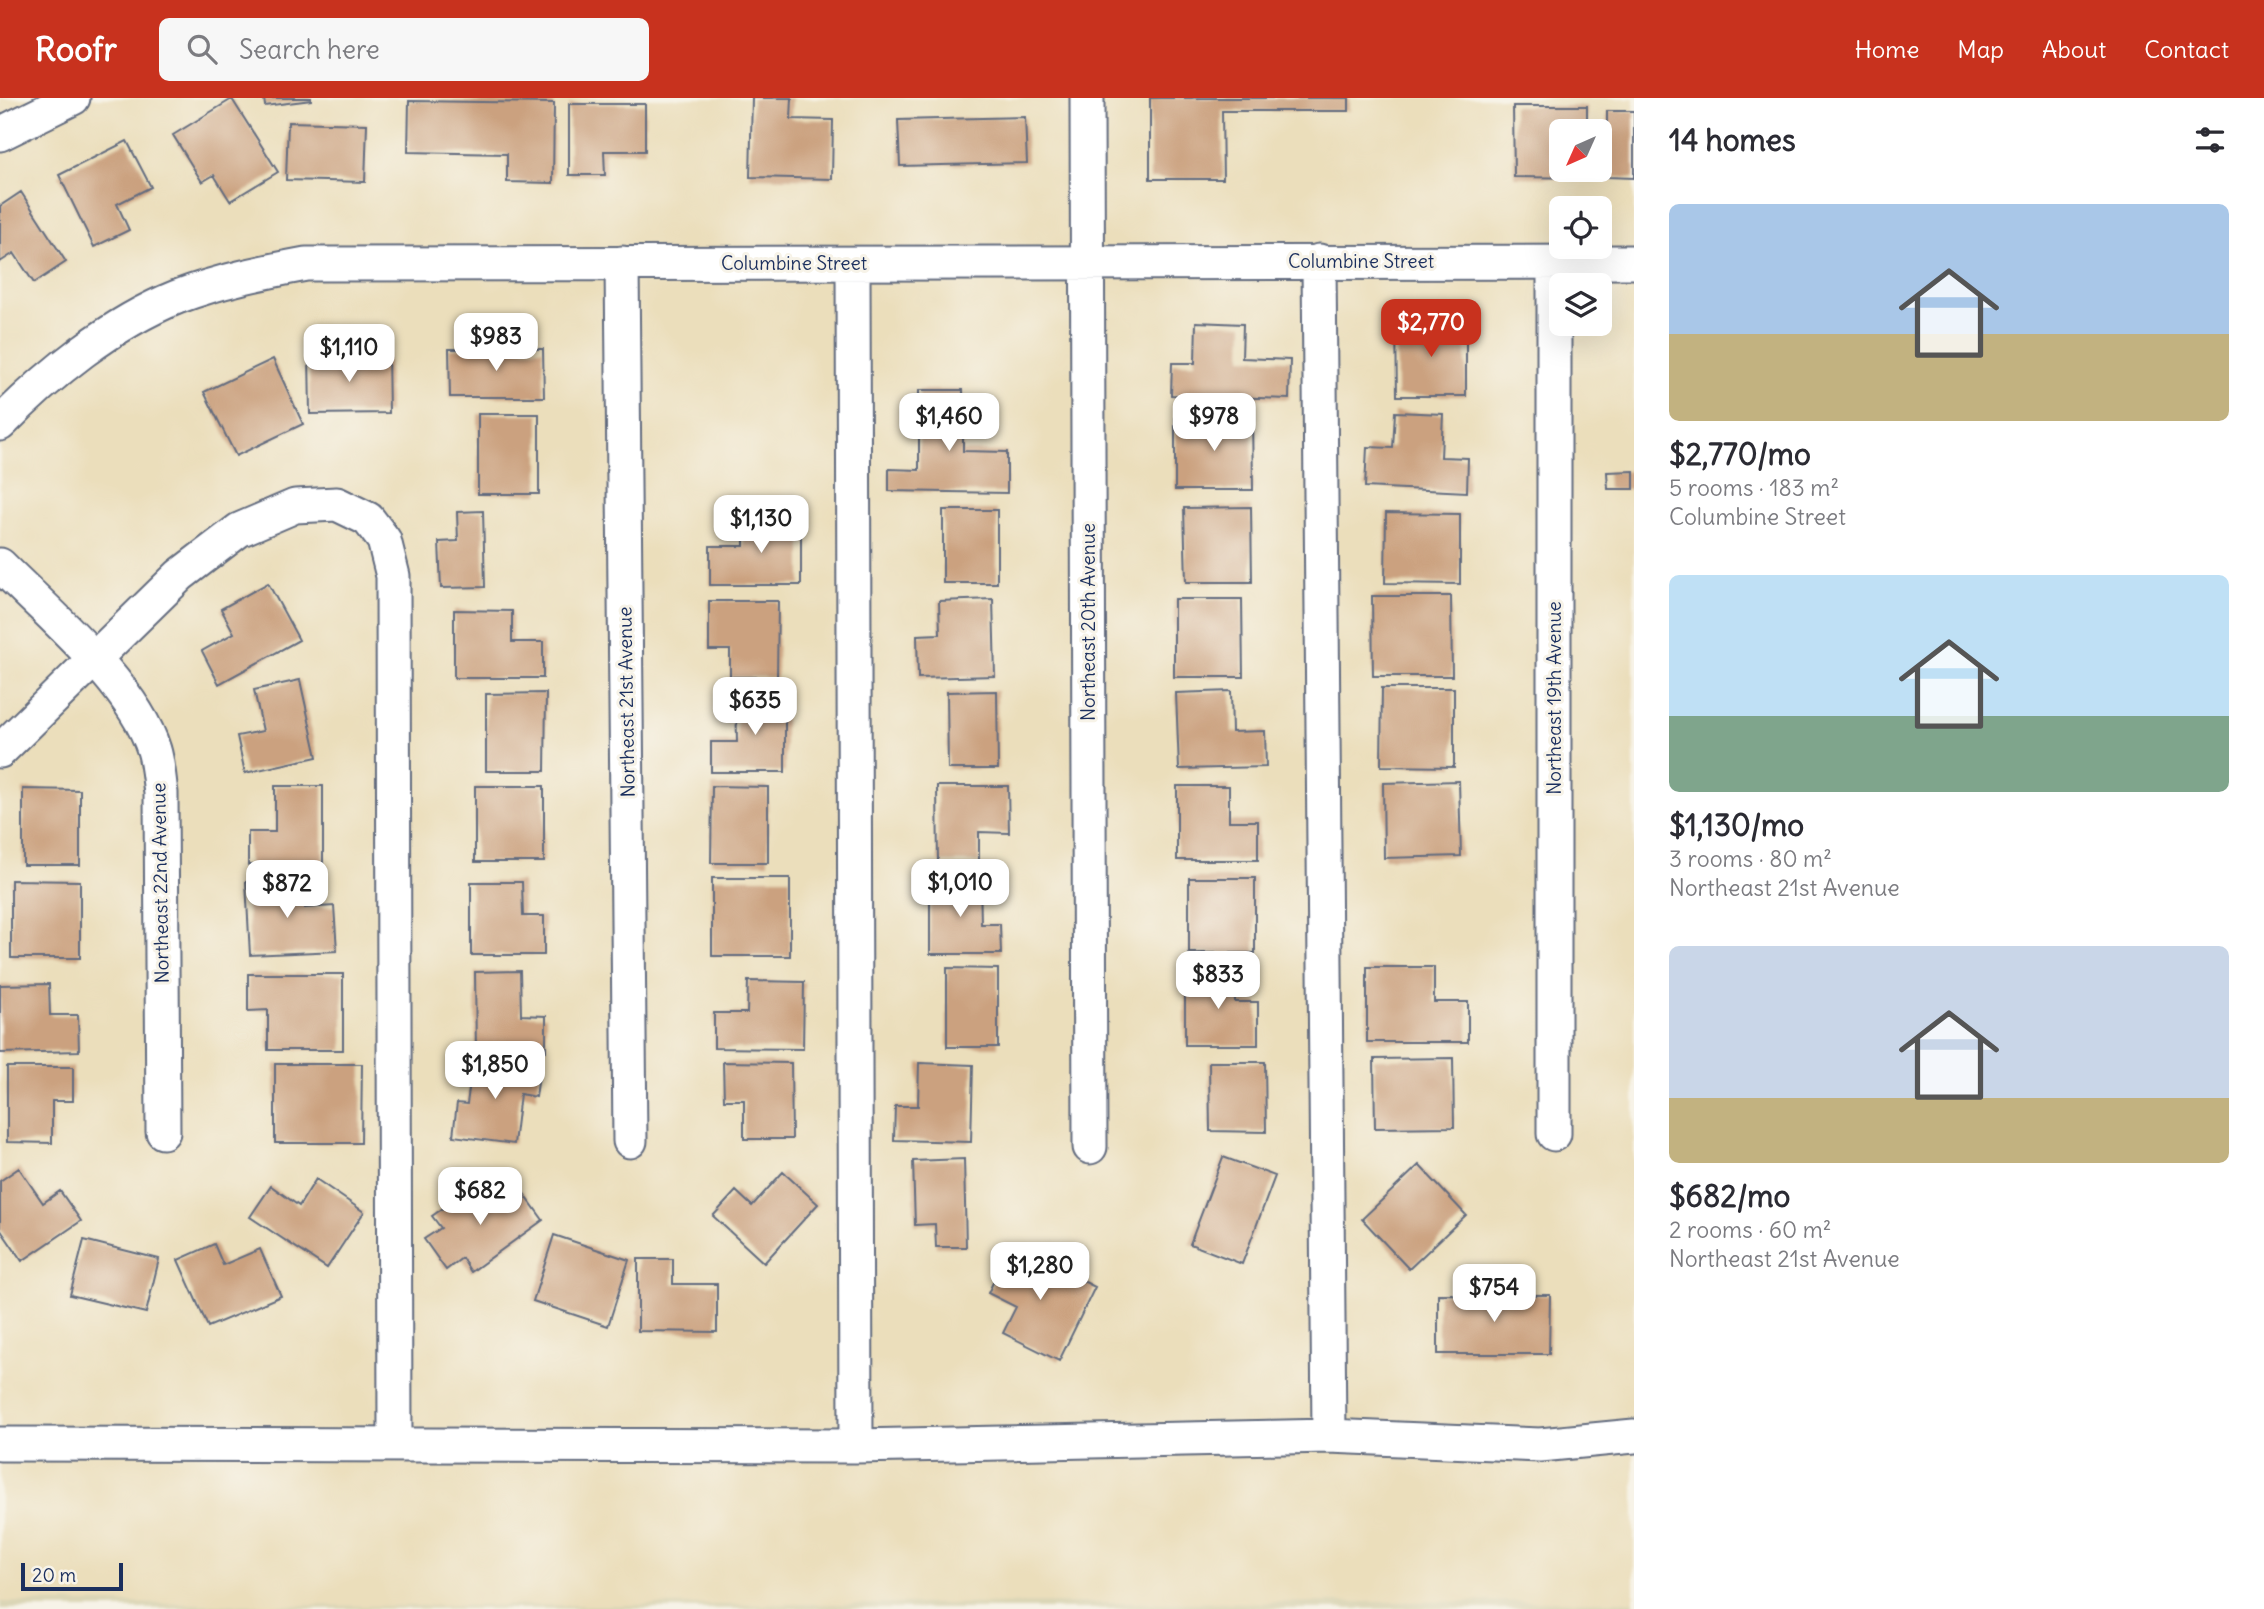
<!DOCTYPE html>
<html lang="en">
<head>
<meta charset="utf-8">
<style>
	:root { --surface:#fff; --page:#f7f7f7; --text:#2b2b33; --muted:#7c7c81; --accent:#c8321e }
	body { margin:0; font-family:Delius,sans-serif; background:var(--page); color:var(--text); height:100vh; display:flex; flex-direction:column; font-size:26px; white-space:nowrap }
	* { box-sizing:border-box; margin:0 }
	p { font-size:23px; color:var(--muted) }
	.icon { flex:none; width:38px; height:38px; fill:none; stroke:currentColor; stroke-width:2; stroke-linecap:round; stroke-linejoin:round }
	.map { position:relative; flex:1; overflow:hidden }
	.panel { display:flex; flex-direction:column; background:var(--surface); width:630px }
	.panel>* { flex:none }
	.needle { width:46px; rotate:225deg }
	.controls { position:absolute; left:1549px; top:21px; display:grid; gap:14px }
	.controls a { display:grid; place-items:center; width:63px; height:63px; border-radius:10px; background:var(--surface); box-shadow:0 7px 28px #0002; font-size:35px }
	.scale { position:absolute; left:21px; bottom:18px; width:102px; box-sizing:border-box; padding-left:7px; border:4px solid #1b2f5e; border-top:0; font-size:19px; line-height:24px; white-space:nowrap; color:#1b2f5e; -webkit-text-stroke:5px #f7f3e8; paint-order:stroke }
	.price { position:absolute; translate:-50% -60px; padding:0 16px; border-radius:14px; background:#fff; color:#222; font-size:23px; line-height:46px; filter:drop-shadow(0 2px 4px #0008) }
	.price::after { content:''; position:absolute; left:50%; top:42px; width:21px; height:16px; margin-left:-10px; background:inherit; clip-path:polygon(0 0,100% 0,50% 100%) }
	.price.on { background:var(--accent); color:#fff }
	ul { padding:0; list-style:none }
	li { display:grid; align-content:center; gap:14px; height:371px; padding:0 35px }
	li span { display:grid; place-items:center; height:217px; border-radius:10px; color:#555 }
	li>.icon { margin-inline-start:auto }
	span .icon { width:126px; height:126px; fill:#fffc; stroke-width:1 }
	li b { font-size:30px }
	h2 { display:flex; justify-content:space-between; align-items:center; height:84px; padding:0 35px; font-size:30px }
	header { display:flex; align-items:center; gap:42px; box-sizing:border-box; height:98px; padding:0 35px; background:var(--accent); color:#fff }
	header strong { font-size:33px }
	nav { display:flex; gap:38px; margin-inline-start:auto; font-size:24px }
	.search { width:490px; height:63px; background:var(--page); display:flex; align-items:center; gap:18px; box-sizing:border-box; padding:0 24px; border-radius:10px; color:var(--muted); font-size:26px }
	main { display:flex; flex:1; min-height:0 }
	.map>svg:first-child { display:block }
</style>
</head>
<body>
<header>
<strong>Roofr</strong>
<div class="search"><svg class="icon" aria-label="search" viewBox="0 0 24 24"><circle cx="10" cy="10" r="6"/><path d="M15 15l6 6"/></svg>Search here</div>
<nav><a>Home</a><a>Map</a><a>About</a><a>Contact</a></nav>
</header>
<main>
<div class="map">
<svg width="1634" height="1511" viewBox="0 0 1634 1511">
	<rect width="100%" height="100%" fill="#f7f3e8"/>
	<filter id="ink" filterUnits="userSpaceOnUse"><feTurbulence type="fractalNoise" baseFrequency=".0143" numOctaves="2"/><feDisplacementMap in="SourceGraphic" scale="14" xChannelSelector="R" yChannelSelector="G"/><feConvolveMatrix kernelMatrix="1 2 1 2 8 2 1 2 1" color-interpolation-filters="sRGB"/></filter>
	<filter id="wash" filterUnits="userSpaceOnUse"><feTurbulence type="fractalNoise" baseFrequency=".00686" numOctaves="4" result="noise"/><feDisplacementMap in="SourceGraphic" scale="28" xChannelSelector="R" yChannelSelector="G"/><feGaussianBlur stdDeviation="1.57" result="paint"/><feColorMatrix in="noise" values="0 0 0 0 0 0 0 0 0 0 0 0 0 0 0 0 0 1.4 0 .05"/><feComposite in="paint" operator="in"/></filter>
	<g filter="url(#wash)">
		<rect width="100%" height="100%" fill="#ebdebb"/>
		<path fill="#dad5b6" d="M 1634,1503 L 1634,1511 L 0,1511 L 0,1504 L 393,1508 Z"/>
		<g id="blocks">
			<path fill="#cba17f" d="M 264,0 L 311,0 L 311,2 L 265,8 Z
				M 752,0 L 792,0 L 791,21 L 833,22 L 832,81 L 750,79 Z
				M 1150,0 L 1349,0 L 1349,13 L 1222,13 L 1223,81 L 1150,81 Z
				M 232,1 L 278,74 L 230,103 L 214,77 L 202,84 L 173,37 Z
				M 409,3 L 554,5 L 553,85 L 507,84 L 507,56 L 408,54 Z
				M 569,6 L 645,6 L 645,53 L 604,53 L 605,77 L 569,77 Z
				M 1513,8 L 1587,8 L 1587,33 L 1561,33 L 1561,72 L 1587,72 L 1587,80 L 1514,79 Z
				M 1607,13 L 1634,13 L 1634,80 L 1607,79 Z
				M 1025,19 L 1027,65 L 900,68 L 898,22 Z
				M 288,24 L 367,26 L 365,84 L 286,82 Z
				M 127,43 L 151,89 L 117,106 L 129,132 L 94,149 L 59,77 Z
				M 21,94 L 66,164 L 34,185 L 14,155 L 0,164 L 0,108 Z
				M 1196,224 L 1243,226 L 1242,260 L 1290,262 L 1289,301 L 1171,297 L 1172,265 L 1195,265 Z
				M 1396,225 L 1466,225 L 1466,298 L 1397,298 Z
				M 449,251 L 543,251 L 544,299 L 450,299 Z
				M 388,255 L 389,315 L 310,316 L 309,256 Z
				M 273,261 L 303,326 L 236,358 L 204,294 Z
				M 919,292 L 963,292 L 963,353 L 1007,354 L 1007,395 L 889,393 L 889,371 L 919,372 Z
				M 1395,314 L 1443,316 L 1441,359 L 1468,360 L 1467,394 L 1365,389 L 1367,349 L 1393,350 Z
				M 478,316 L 539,316 L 539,396 L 478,396 Z
				M 1175,317 L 1252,317 L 1253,392 L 1175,392 Z
				M 1634,373 L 1634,391 L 1608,391 L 1607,374 Z
				M 1251,409 L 1252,484 L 1186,484 L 1184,410 Z
				M 943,412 L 997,412 L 997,485 L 943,485 Z
				M 483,413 L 485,489 L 441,490 L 439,444 L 458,443 L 457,414 Z
				M 1386,415 L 1460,416 L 1460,486 L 1385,485 Z
				M 744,419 L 801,419 L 801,487 L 710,487 L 710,448 L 744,448 Z
				M 268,485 L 299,542 L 219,586 L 202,553 L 234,535 L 221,511 Z
				M 1372,498 L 1451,498 L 1452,578 L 1373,578 Z
				M 993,501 L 995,578 L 918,580 L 917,537 L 940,536 L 939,503 Z
				M 1174,501 L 1242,501 L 1243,579 L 1174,579 Z
				M 709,503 L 778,503 L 777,579 L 730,579 L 730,552 L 709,552 Z
				M 454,512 L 512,513 L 512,544 L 543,544 L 543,580 L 454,580 Z
				M 300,582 L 317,659 L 245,675 L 237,638 L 263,633 L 254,592 Z
				M 1382,590 L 1454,590 L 1454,669 L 1381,668 Z
				M 997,593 L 998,671 L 948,671 L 947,594 Z
				M 1231,593 L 1232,634 L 1265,633 L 1266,669 L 1179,671 L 1176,595 Z
				M 546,595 L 545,673 L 486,673 L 486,596 Z
				M 736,596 L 785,596 L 785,674 L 711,674 L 711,644 L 737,644 Z
				M 1459,683 L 1461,758 L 1384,760 L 1383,685 Z
				M 275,688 L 323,688 L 323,767 L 248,767 L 248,734 L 275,734 Z
				M 475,688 L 544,688 L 544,764 L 475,764 Z
				M 712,688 L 768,689 L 768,765 L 711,765 Z
				M 937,688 L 1008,688 L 1009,735 L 979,734 L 979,764 L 938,764 Z
				M 1177,688 L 1229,688 L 1229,723 L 1258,723 L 1258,762 L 1177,762 Z
				M 23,691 L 80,692 L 80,767 L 23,767 Z
				M 712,780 L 790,780 L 790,858 L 712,858 Z
				M 930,780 L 980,781 L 981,826 L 1000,826 L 1001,856 L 930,856 Z
				M 1189,780 L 1255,780 L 1255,855 L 1189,855 Z
				M 304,781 L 305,810 L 334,808 L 337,853 L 250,857 L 246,784 Z
				M 11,782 L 80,783 L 80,860 L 11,860 Z
				M 471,784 L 522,784 L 523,818 L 544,818 L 544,857 L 471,857 Z
				M 1367,869 L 1434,869 L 1434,904 L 1468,904 L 1468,944 L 1367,944 Z
				M 947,870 L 998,871 L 998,949 L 947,949 Z
				M 1185,872 L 1235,872 L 1235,904 L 1258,904 L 1258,947 L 1185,947 Z
				M 520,873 L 521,917 L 546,918 L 546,953 L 476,953 L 475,874 Z
				M 248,876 L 343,876 L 343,952 L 268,952 L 268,912 L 248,913 Z
				M 748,883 L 804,884 L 803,951 L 714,950 L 714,915 L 747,915 Z
				M 49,886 L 50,917 L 78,917 L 79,953 L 0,955 L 0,887 Z
				M 1453,960 L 1454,1029 L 1375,1030 L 1374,961 Z
				M 473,962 L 540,970 L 536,999 L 520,996 L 514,1046 L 453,1038 L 457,1005 L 467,1006 Z
				M 723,964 L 791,965 L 792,1041 L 744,1041 L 744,1002 L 724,1002 Z
				M 1209,964 L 1265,964 L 1266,1034 L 1210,1033 Z
				M 919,965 L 973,967 L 971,1044 L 894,1042 L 895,1008 L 918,1008 Z
				M 275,966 L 362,966 L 361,1045 L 275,1045 Z
				M 7,969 L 73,969 L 73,1003 L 52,1003 L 52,1045 L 7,1044 Z
				M 1223,1059 L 1275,1078 L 1242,1166 L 1190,1146 Z
				M 964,1061 L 966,1149 L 936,1149 L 935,1126 L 915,1127 L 913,1063 Z
				M 1419,1067 L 1466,1117 L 1409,1171 L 1362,1121 Z
				M 19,1070 L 43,1105 L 60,1093 L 81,1123 L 22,1163 L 0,1131 L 0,1083 Z
				M 783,1074 L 818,1106 L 764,1165 L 713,1118 L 736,1093 L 752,1108 Z
				M 316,1081 L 364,1114 L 327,1170 L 250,1119 L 271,1088 L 299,1108 Z
				M 479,1085 L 498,1110 L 522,1093 L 543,1122 L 471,1174 L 462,1160 L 446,1172 L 424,1141 L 441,1130 L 432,1118 Z
				M 554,1137 L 629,1162 L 608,1228 L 533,1203 Z
				M 84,1142 L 159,1161 L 146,1215 L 70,1197 Z
				M 214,1146 L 223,1167 L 260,1151 L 281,1198 L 208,1229 L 178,1162 Z
				M 1011,1147 L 1095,1189 L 1059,1263 L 1003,1235 L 1016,1209 L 988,1195 Z
				M 638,1161 L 673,1161 L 673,1186 L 717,1186 L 717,1234 L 638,1233 Z
				M 1438,1196 L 1550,1197 L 1549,1256 L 1438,1256 Z"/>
		</g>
	</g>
	<g filter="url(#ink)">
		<use href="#blocks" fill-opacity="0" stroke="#646c7f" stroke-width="2"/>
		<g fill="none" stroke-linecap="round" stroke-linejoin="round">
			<g stroke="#646c7f" stroke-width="37">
				<path id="minor" d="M 1087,0 L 1090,1049
					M 0,36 L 73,0
					M 1319,163 L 1329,1338
					M 622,165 L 630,1043
					M 1554,165 L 1554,1036
					M 853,166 L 856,1348
					M 0,326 C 49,276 112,225 177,199 C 219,183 263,174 306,166 L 1634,164
					M 0,467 C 48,515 134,587 154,652 C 158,665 159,681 161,695 L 163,1034
					M 0,653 L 180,477 L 239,432 L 295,408 L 337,406 L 368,421 L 384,442 L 393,478 L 395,1347
					M 0,1346 L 856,1348 L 1329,1338 L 1540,1347 L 1634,1338"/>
			</g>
			<use href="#minor" stroke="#fff" stroke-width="33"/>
		</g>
	</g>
	<g text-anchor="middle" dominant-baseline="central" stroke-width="6" stroke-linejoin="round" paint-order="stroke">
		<g font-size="19" fill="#1b2f5e" stroke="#f7f3e8">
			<text x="1361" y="163">Columbine Street</text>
			<text x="794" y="165">Columbine Street</text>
			<text transform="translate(1088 524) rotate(-90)">Northeast 20th Avenue</text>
			<text transform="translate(1554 600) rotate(-90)">Northeast 19th Avenue</text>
			<text transform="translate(626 604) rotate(-91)">Northeast 21st Avenue</text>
			<text transform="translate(160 785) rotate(-91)">Northeast 22nd Avenue</text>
		</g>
	</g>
</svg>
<div class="controls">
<a><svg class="needle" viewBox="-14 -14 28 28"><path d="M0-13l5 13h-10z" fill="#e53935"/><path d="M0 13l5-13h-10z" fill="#7c7c81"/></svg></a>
<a><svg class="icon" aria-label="locate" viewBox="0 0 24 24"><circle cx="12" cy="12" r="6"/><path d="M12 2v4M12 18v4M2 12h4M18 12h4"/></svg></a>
<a><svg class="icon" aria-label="layers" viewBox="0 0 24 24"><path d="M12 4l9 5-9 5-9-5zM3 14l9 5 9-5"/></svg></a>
</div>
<div class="scale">20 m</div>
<b class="price on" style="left:1431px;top:261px">$2,770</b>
<b class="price" style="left:496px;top:275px">$983</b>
<b class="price" style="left:349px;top:286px">$1,110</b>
<b class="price" style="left:949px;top:355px">$1,460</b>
<b class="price" style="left:1214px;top:355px">$978</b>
<b class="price" style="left:761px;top:457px">$1,130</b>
<b class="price" style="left:755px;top:639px">$635</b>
<b class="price" style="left:960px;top:821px">$1,010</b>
<b class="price" style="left:287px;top:822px">$872</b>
<b class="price" style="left:1218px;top:913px">$833</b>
<b class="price" style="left:495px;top:1003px">$1,850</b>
<b class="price" style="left:480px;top:1129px">$682</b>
<b class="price" style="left:1040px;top:1204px">$1,280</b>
<b class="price" style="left:1494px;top:1226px">$754</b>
</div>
<section class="panel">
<h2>14 homes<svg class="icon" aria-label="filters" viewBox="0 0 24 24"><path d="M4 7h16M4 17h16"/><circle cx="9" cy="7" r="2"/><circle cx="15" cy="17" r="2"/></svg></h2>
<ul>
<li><span style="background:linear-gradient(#a9c7e8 60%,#c2b280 0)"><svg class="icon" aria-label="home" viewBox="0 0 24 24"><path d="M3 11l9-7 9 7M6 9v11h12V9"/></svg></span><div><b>$2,770/mo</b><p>5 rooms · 183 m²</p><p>Columbine Street</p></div></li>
<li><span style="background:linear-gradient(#bfe0f5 65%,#7fa58c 0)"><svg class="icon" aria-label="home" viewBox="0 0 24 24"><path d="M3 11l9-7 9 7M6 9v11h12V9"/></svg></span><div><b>$1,130/mo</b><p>3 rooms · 80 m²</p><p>Northeast 21st Avenue</p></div></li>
<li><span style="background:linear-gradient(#c9d6e8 70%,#c2b280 0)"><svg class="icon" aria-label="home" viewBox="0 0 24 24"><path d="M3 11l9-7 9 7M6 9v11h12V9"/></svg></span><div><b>$682/mo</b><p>2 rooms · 60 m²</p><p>Northeast 21st Avenue</p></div></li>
</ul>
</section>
</main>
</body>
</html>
